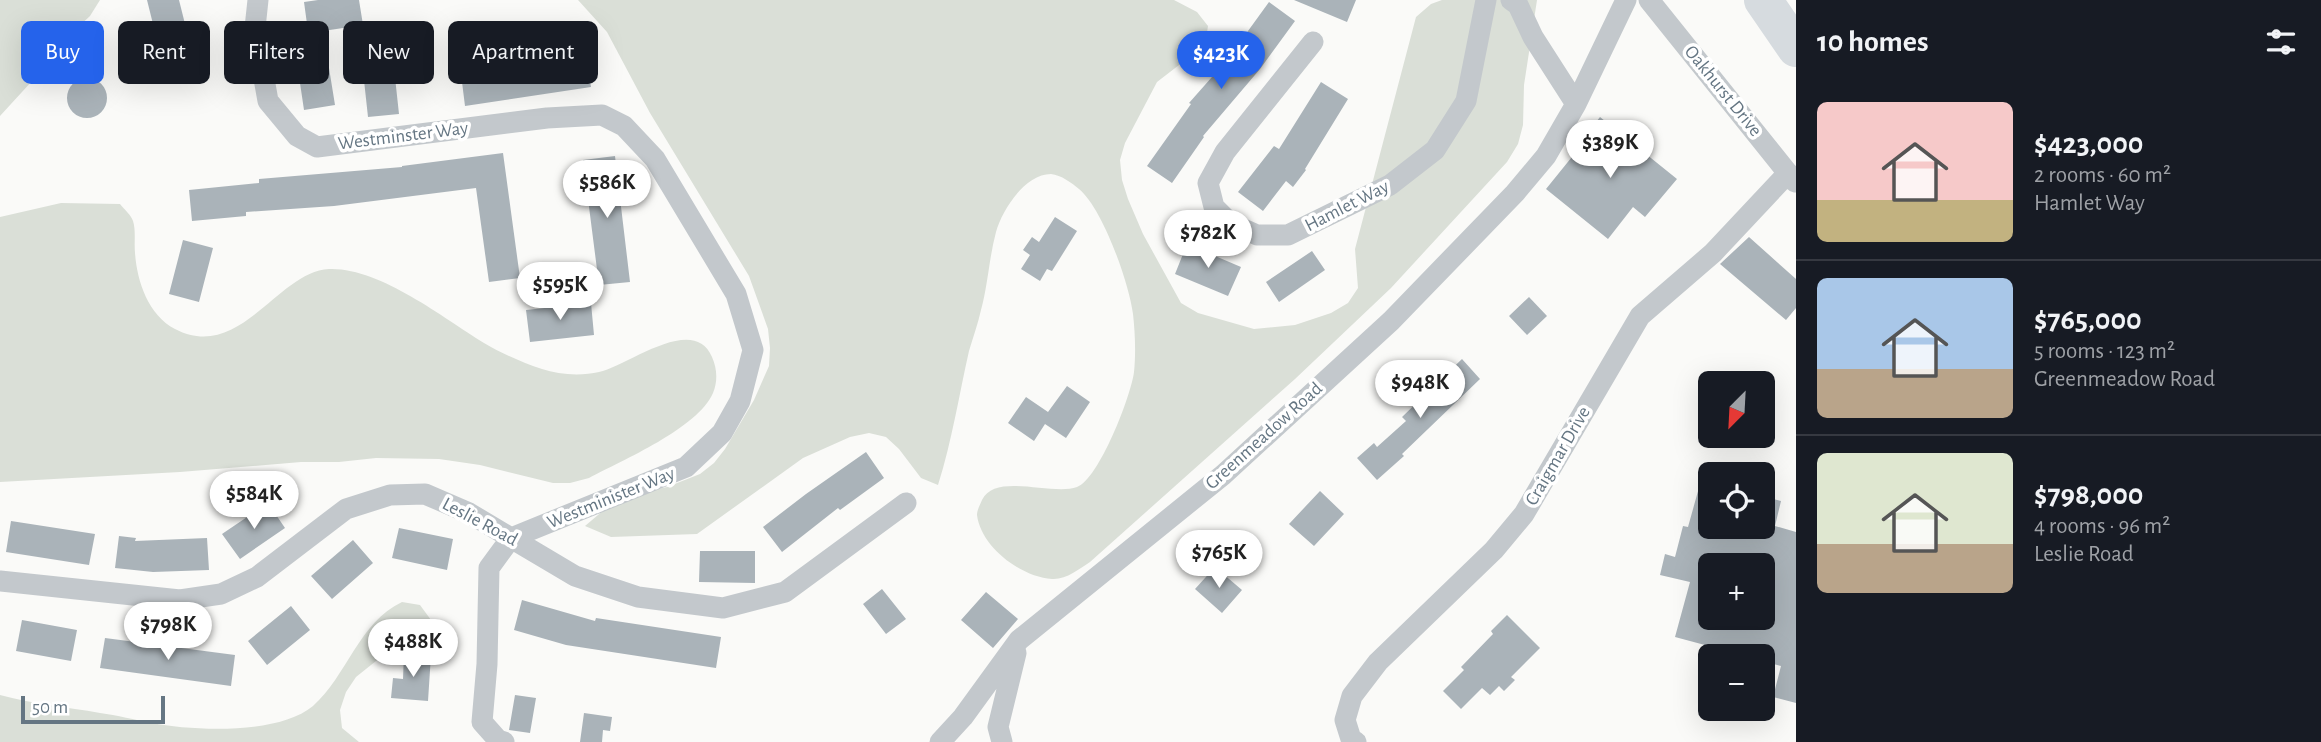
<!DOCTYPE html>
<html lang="en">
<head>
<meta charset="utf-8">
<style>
	:root { --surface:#171b24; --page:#20242c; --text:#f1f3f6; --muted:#9ea1a6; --line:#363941; --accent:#2563eb }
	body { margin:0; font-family:"Alegreya Sans",sans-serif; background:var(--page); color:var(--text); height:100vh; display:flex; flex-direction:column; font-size:26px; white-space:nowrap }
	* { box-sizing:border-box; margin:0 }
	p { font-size:23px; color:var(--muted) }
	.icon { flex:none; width:38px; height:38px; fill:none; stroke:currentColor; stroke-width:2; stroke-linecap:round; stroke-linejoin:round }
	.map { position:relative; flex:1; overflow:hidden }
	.side { display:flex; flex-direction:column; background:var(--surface); width:525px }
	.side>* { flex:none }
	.guide { position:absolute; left:21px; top:21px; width:665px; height:63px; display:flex; gap:14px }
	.needle { width:46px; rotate:204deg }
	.buttons { position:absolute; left:1698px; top:371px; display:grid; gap:14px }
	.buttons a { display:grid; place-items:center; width:77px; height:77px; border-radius:10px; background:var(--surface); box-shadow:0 7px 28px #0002; font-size:35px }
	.scale { position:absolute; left:21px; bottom:18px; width:144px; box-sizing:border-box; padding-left:7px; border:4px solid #657683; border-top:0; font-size:19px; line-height:24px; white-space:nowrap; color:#657683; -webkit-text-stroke:5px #fff; paint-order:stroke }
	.price { position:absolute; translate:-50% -60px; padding:0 16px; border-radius:24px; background:#fff; color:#222; font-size:23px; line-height:46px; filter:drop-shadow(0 2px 4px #0008) }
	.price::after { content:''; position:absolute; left:50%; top:42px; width:21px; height:16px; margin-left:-10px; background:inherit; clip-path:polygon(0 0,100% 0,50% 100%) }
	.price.active { background:var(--accent); color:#fff }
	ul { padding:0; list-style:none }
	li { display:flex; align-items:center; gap:21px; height:175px; padding:0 21px }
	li+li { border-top:2px solid var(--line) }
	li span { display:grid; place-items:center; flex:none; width:196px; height:140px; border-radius:10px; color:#555 }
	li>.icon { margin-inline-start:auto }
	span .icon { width:84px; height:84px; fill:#fffc; stroke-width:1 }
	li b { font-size:30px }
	h2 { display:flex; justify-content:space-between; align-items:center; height:84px; padding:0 21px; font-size:30px }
	.tag { padding:0 24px; border-radius:10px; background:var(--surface); box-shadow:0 7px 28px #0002; font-size:24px; line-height:63px }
	.tag.active { background:var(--accent); color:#fff }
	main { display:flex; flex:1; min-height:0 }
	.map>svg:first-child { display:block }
</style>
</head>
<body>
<main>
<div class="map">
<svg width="1796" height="742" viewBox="0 0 1796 742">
	<rect width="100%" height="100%" fill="#fafaf8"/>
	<path fill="#dadfd7" d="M 0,0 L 100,0 L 90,16 L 76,29 L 65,45 L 0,116 Z
		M 578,0 L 1174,0 L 1197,12 L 1208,26 L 1205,45 L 1157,82 L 1125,143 L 1120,160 L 1122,180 L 1128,199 L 1143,234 L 1181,303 L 1198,313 L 1254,329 L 1295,325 L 1331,313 L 1348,303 L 1358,288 L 1355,249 L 1416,17 L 1431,4 L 1442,0 L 1537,0 L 1524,85 L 1523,125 L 1518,144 L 1507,162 L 1391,288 L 1295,379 L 1090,562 C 1079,569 1066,580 1052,579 C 1021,577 981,547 977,515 C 977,510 980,505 982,500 C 995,472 1052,496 1077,487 C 1099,479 1131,396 1134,372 C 1136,353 1135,332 1133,314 C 1129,283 1103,209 1079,189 C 1072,183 1061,175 1051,174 C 1025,174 1002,210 996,232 C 989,258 988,285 981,310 C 978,324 973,337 969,351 C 959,395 952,441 938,485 L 921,478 L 899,449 L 886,437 L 869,433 L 850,437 L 803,458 L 697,534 L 611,537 L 585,526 L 618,498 L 667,487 L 700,474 L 714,463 L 725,449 L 754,400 L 769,366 L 770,348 L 768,329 L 749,276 L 650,113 L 607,32 Z
		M 61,203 L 120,204 C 124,209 131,215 133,221 C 136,230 134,243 135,253 C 137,281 148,315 175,329 C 240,363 278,271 329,269 C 379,267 442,317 484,343 C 501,353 523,363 542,369 C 559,375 582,376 599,372 C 627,366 694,313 712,357 C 717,368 718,381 713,393 C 698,428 623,460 589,478 L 570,483 L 553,483 L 480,465 L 439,459 L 376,458 L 339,462 L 301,462 L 180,472 L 0,482 L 0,217 Z
		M 402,602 L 420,605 L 431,620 L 420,635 L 386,653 L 356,677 L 346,692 L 340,710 L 342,728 L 359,742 L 0,742 L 0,695 C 32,704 67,707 100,713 C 117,715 135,720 152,723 C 194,731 278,735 313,706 C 347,676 359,622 402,602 Z"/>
	<path fill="#aab3b9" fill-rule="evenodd" d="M 147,0 L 179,0 L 187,32 L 157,40 Z
		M 318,0 L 359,0 L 363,25 L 323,31 L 335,105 L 304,110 L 296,56 L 311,53 L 304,2 Z
		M 1294,0 L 1356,0 L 1347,22 Z
		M 1269,2 L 1295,21 L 1260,69 L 1203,136 L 1204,137 L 1172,183 L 1147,166 L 1191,104 L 1189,103 L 1227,60 Z
		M 586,56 L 591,87 L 465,106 L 461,74 Z
		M 393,59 L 399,114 L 368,117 L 362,62 Z
		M67 98a20 20 0 1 1 40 0a20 20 0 1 1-40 0Z
		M 1321,82 L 1348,99 L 1305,169 L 1306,170 L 1293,187 L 1286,181 L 1263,211 L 1238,192 L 1274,146 L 1279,149 Z
		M 1600,117 L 1677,179 L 1645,217 L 1633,207 L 1608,239 L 1546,189 L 1584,142 L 1582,140 Z
		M 503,153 L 520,278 L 489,282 L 476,188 L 334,206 L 246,212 L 246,216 L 192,221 L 189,190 L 259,183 L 259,179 L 402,167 L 402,166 Z
		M 615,156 L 630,282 L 599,285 L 583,160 Z
		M 1055,217 L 1077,231 L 1052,271 L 1047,269 L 1040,281 L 1021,269 L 1030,255 L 1023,250 L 1032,237 L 1039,242 Z
		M 1749,237 L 1796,279 L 1796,308 L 1786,320 L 1720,264 Z
		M 183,240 L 213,248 L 199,302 L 169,294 Z
		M 1187,244 L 1241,267 L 1228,296 L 1175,274 Z
		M 1312,251 L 1325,270 L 1279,302 L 1266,282 Z
		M 1529,297 L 1547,316 L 1527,335 L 1509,316 Z
		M 591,303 L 594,335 L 530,342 L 526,310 Z
		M 1462,359 L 1480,379 L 1402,454 L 1404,456 L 1377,480 L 1357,458 L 1374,443 L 1377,447 L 1406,421 L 1402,417 Z
		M 1067,386 L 1090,402 L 1066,438 L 1045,424 L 1034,441 L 1008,423 L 1026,397 L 1048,412 Z
		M 866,452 L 884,478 L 840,510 L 838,508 L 782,552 L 763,527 L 806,494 Z
		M 1705,466 L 1710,467 L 1710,527 L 1762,527 L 1762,496 L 1781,501 L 1775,526 L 1796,532 L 1796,703 L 1773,697 L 1781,666 L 1762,661 L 1762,656 L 1746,656 L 1675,637 L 1690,582 L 1660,575 L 1665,554 L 1675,557 L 1683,526 L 1688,527 ZM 1710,565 L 1762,565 L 1762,618 L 1710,618 Z
		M 1320,491 L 1344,514 L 1314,546 L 1289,524 Z
		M 268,503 L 285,528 L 240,559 L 222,534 Z
		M 11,521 L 95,534 L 89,565 L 6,552 Z
		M 399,528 L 453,539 L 447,570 L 392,558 Z
		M 119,536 L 136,538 L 135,541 L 207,538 L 209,570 L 153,572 L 115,568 Z
		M 353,540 L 373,563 L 332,599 L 311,576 Z
		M 700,551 L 755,551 L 755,583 L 699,582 Z
		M 1215,567 L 1242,590 L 1222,613 L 1195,589 Z
		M 882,589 L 906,619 L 886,634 L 863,604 Z
		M 986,592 L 1018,619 L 993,648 L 961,620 Z
		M 522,600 L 595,621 L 596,618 L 721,637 L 716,668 L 566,645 L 514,630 Z
		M 291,606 L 310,630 L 267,665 L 248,641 Z
		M 1507,615 L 1540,648 L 1511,677 L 1515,680 L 1504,691 L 1499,686 L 1490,695 L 1482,688 L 1461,709 L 1443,691 L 1464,670 L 1461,667 L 1493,634 L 1491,631 Z
		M 22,620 L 77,630 L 71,661 L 16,651 Z
		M 105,638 L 235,655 L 231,686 L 100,668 Z
		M 404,653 L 431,655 L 428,701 L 391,698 L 393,678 L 403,679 Z
		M 515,695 L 536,698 L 530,733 L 509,730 Z
		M 584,713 L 612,717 L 610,731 L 603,730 L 602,742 L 580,742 Z"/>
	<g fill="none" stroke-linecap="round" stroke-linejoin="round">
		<path stroke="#c3c8cc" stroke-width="21" d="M 258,0 L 255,28 L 268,101 L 297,136 L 317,147 L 547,118 L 602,115 L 624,126 L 655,159 L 736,294 L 753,350 L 740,401 L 722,433 L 686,467 L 511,538 L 489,568 L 487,664 L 482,722 L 498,740 L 504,742
			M 1511,0 L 1518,5 L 1533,37 L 1576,104
			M 1649,0 L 1795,182
			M 1313,42 L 1225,152 L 1208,183 L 1214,207 L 1230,223 L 1257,235 L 1288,235 L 1390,185 L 1435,150 L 1466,101 L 1486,0
			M 0,581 L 180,600 L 221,594 L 257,577 L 346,509 L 390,495 L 425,494 L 469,513 L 575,576 L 638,597 L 723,608 L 785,592 L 906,503
			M 940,742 L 963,717 L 1019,640 L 1223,475 L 1391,321 L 1515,193 L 1546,156 L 1576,104 L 1626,0
			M 1002,742 L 998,727 L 1016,653
			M 1356,742 L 1351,739 L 1345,720 L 1352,696 L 1378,662 L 1494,550 L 1524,514 L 1640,316 L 1713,253 L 1788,173"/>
		<path stroke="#d6dbdf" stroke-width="38" d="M 1763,0 L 1796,48"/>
	</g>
	<g text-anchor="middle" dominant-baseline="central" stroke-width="7" stroke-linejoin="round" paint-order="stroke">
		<g font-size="19" fill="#657683" stroke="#fff">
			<text transform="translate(1723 91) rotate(51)">Oakhurst Drive</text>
			<text transform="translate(403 136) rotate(-7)">Westminster Way</text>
			<text transform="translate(1347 206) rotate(-27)">Hamlet Way</text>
			<text transform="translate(1264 436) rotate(-42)">Greenmeadow Road</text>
			<text transform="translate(1558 456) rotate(-60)">Craigmar Drive</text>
			<text transform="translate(611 498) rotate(-22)">Westminister Way</text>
			<text transform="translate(480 522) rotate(28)">Leslie Road</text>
		</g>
	</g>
</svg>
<div class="buttons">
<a><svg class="needle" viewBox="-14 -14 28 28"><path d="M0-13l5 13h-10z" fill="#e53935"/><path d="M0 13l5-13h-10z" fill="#9ea1a6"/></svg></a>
<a><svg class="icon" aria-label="locate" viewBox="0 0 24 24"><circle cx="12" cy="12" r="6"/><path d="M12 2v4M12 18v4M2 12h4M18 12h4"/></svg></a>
<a>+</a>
<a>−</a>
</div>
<div class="scale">50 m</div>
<b class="price active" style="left:1221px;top:91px">$423K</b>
<b class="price" style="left:1610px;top:180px">$389K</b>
<b class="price" style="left:607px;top:220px">$586K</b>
<b class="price" style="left:1208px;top:270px">$782K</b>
<b class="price" style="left:560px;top:322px">$595K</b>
<b class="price" style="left:1420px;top:420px">$948K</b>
<b class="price" style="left:254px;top:531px">$584K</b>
<b class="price" style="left:1219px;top:590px">$765K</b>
<b class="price" style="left:168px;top:662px">$798K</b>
<b class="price" style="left:413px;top:679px">$488K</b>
<div class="guide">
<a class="tag active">Buy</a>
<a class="tag">Rent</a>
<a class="tag">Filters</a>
<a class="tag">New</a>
<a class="tag">Apartment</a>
</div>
</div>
<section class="side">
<h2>10 homes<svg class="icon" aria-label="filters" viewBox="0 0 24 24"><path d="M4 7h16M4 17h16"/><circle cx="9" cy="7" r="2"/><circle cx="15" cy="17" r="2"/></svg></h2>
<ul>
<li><span style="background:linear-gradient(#f6c9c9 70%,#c2b280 0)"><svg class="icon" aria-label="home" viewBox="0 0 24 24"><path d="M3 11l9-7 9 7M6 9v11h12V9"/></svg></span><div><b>$423,000</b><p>2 rooms · 60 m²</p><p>Hamlet Way</p></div></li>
<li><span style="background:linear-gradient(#a9c7e8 65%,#b9a48a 0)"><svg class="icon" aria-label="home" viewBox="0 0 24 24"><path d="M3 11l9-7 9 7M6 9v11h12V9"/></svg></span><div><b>$765,000</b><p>5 rooms · 123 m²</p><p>Greenmeadow Road</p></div></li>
<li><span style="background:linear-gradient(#dfe7d0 65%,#b9a48a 0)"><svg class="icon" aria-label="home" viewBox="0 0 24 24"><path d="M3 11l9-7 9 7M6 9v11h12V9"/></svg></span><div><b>$798,000</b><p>4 rooms · 96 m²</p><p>Leslie Road</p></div></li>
</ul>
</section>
</main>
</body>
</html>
